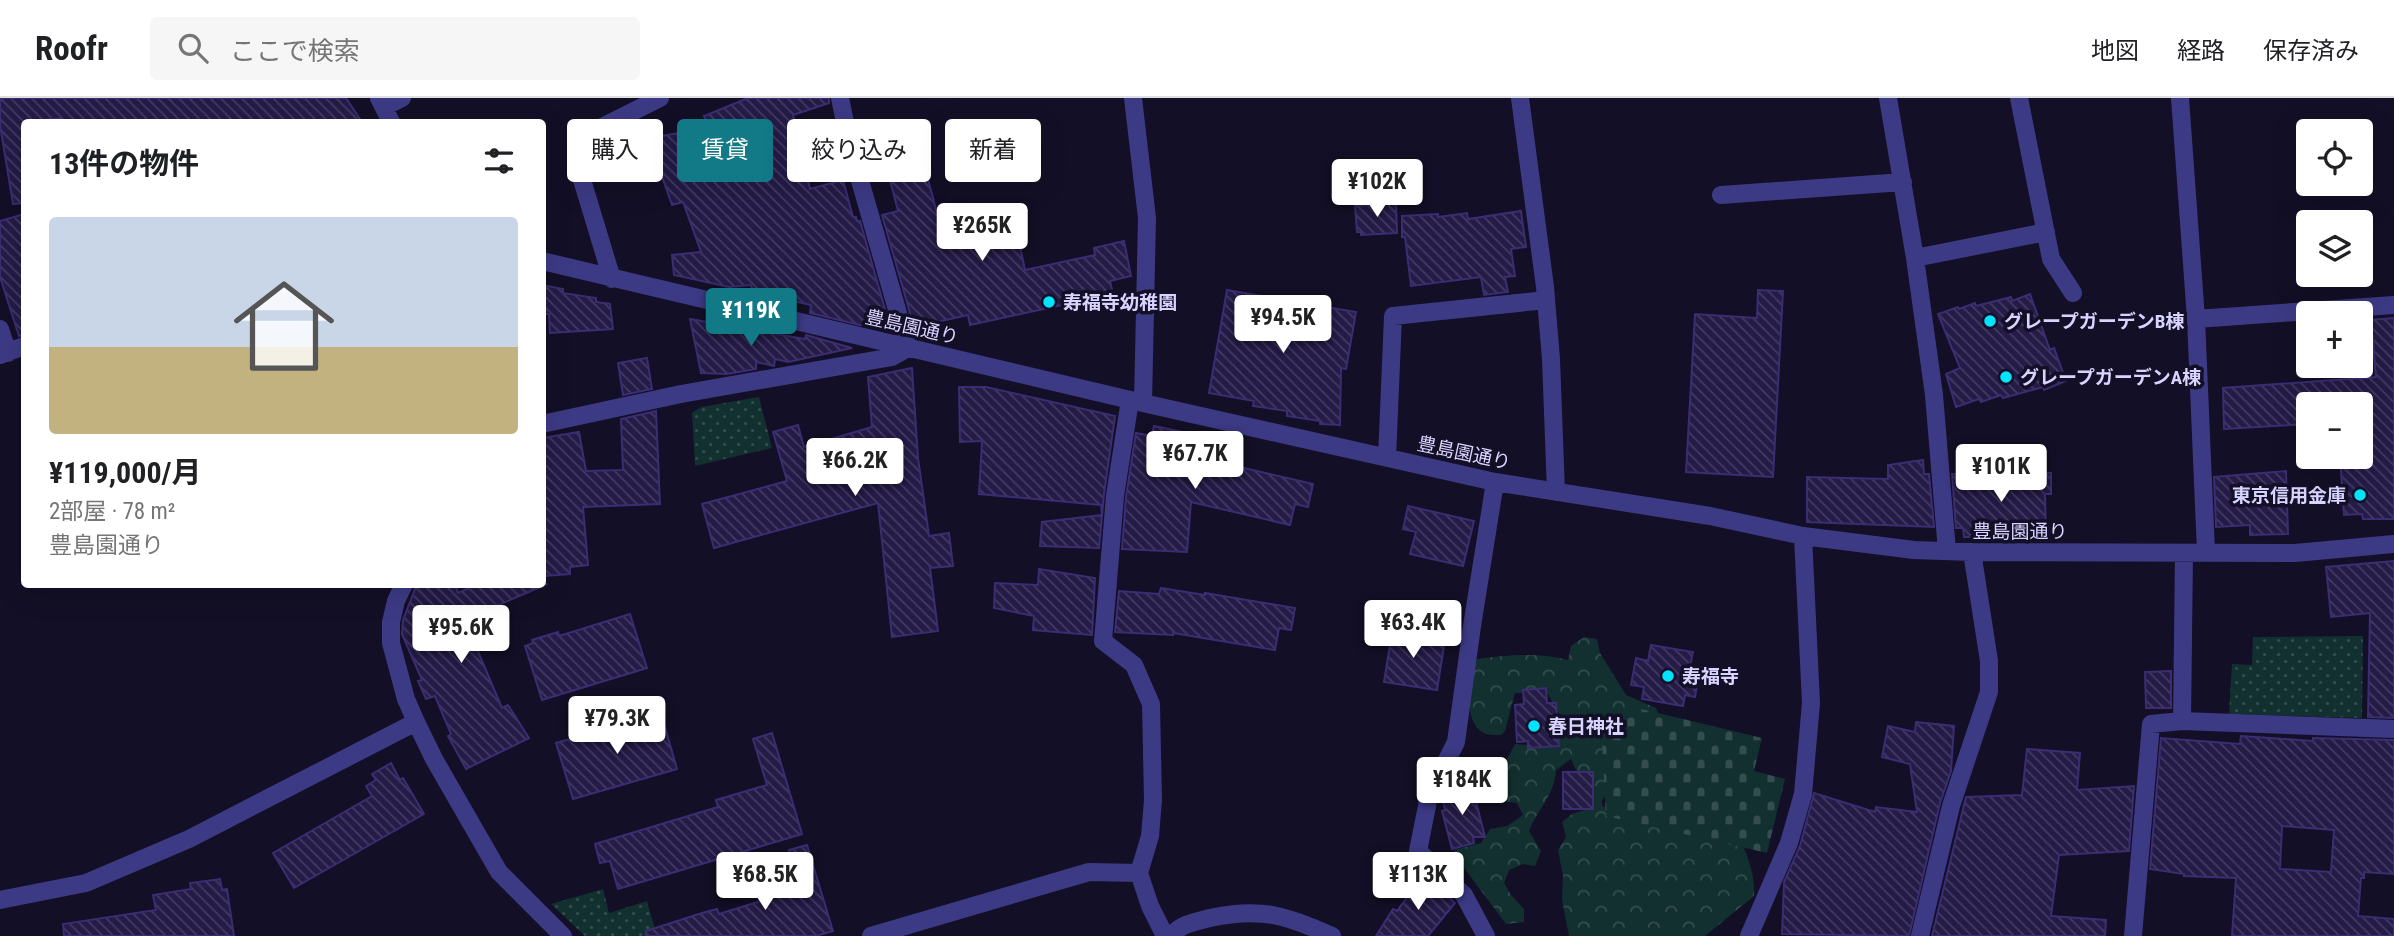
<!DOCTYPE html>
<html lang="ja">
<head>
<meta charset="utf-8">
<style>
	:root { --surface:#fff; --page:#f6f6f6; --text:#202124; --muted:#757577; --line:#e0e0e0; --accent:#127987 }
	body { margin:0; font-family:"Roboto Condensed","Noto Sans JP",sans-serif; background:var(--page); color:var(--text); height:100vh; display:flex; flex-direction:column; font-size:26px; white-space:nowrap }
	* { box-sizing:border-box; margin:0 }
	p { font-size:23px; color:var(--muted) }
	.icon { flex:none; width:38px; height:38px; fill:none; stroke:currentColor; stroke-width:2; stroke-linecap:round; stroke-linejoin:round }
	.map { position:relative; flex:1; overflow:hidden }
	.drawer { position:absolute; left:21px; top:21px; width:525px; height:469px; display:flex; flex-direction:column; background:var(--surface); border-radius:7px; box-shadow:0 7px 28px #0002 }
	.drawer>* { flex:none }
	.banner { position:absolute; left:567px; top:21px; width:665px; height:63px; display:flex; gap:14px }
	.fabs { position:absolute; left:2296px; top:21px; display:grid; gap:14px }
	.fabs a { display:grid; place-items:center; width:77px; height:77px; border-radius:7px; background:var(--surface); box-shadow:0 7px 28px #0002; font-size:35px }
	.price { position:absolute; translate:-50% -60px; padding:0 16px; border-radius:7px; background:#fff; color:#222; font-size:23px; line-height:46px; filter:drop-shadow(0 2px 4px #0008) }
	.price::after { content:''; position:absolute; left:50%; top:42px; width:21px; height:16px; margin-left:-10px; background:inherit; clip-path:polygon(0 0,100% 0,50% 100%) }
	.price.active { background:var(--accent); color:#fff }
	ul { padding:0; list-style:none }
	li { display:grid; align-content:center; gap:14px; height:371px; padding:0 28px }
	li+li { border-top:2px solid var(--line) }
	li span { display:grid; place-items:center; height:217px; border-radius:7px; color:#555 }
	li>.icon { margin-inline-start:auto }
	span .icon { width:126px; height:126px; fill:#fffc; stroke-width:1 }
	li b { font-size:30px }
	h2 { display:flex; justify-content:space-between; align-items:center; height:84px; padding:0 28px; font-size:30px }
	.pill { padding:0 24px; border-radius:7px; background:var(--surface); box-shadow:0 7px 28px #0002; font-size:24px; line-height:63px }
	.pill.active { background:var(--accent); color:#fff }
	header { display:flex; align-items:center; gap:42px; box-sizing:border-box; height:98px; padding:0 35px; background:var(--surface); border-bottom:2px solid var(--line) }
	header strong { font-size:33px }
	nav { display:flex; gap:38px; margin-inline-start:auto; font-size:24px }
	.search { width:490px; height:63px; background:var(--page); display:flex; align-items:center; gap:18px; box-sizing:border-box; padding:0 24px; border-radius:7px; color:var(--muted); font-size:26px }
	.map>svg:first-child { display:block }
</style>
</head>
<body>
<header>
<strong>Roofr</strong>
<div class="search"><svg class="icon" aria-label="search" viewBox="0 0 24 24"><circle cx="10" cy="10" r="6"/><path d="M15 15l6 6"/></svg>ここで検索</div>
<nav><a>地図</a><a>経路</a><a>保存済み</a></nav>
</header>
<div class="map">
<svg width="2394" height="838" viewBox="0 0 2394 838">
	<defs>
		<pattern id="green-dots" width="8" height="8" patternUnits="userSpaceOnUse" patternTransform="scale(1.75)"><rect width="8" height="8" fill="#12302f"/><path d="M2 2h.1M6 6h.1" fill="none" stroke="#344d4e" stroke-width="1.8" stroke-linecap="round"/></pattern>
		<pattern id="forest-crowns" width="20" height="18" patternUnits="userSpaceOnUse" patternTransform="scale(1.75)"><rect width="20" height="18" fill="#12302f"/><path d="M2 6a3 3 0 1 1 6 0M12 15a3 3 0 1 1 6 0" fill="none" stroke="#344d4e"/></pattern>
		<pattern id="cemetery-stones" width="16" height="16" patternUnits="userSpaceOnUse" patternTransform="scale(1.75)"><rect width="16" height="16" fill="#12302f"/><path d="M2 7V4a2 2 0 0 1 4 0v3zM10 15v-3a2 2 0 0 1 4 0v3z" fill="#344d4e"/></pattern>
		<pattern id="building-back-hatch" width="6" height="6" patternUnits="userSpaceOnUse" patternTransform="scale(1.75)"><rect width="6" height="6" fill="#241b47"/><path d="M-1 5l2 2M0 0l6 6M5-1l2 2" fill="none" stroke="#433b63"/></pattern>
	</defs>
	<rect width="100%" height="100%" fill="#130f26"/>
	<path fill="url(#green-dots)" d="M 759,299 L 772,350 L 695,368 L 692,315 L 701,309 Z
		M 2363,538 L 2362,620 L 2229,616 L 2232,566 L 2252,567 L 2253,539 Z
		M 603,791 L 609,815 L 647,803 L 657,838 L 585,838 L 551,806 Z"/>
	<path fill="url(#forest-crowns)" d="M 1584,539 L 1597,541 L 1600,555 L 1626,597 L 1656,610 L 1665,631 L 1602,702 L 1602,708 L 1740,741 C 1749,761 1755,777 1754,798 L 1705,838 L 1569,838 L 1562,802 L 1563,778 L 1558,752 L 1566,739 L 1562,724 L 1572,716 L 1588,711 L 1591,696 L 1580,681 L 1571,661 L 1556,672 C 1554,699 1538,710 1529,733 L 1541,753 L 1535,768 L 1523,766 L 1509,772 L 1504,785 L 1511,797 L 1524,811 L 1524,824 L 1506,826 L 1458,762 L 1454,752 L 1481,745 L 1490,731 L 1507,728 L 1523,717 L 1517,705 L 1502,703 L 1479,696 L 1477,686 L 1485,673 L 1504,667 L 1515,646 L 1547,649 L 1559,640 L 1559,616 L 1548,596 L 1515,595 L 1505,633 L 1501,637 C 1496,637 1488,637 1484,635 C 1462,625 1469,578 1477,561 C 1506,557 1540,554 1568,562 L 1571,548 Z"/>
	<path fill="url(#cemetery-stones)" d="M 1633,609 L 1762,640 L 1754,673 L 1785,681 L 1767,755 L 1606,718 L 1602,643 Z"/>
	<path fill="url(#building-back-hatch)" stroke="#3b2d73" stroke-width="2" fill-rule="evenodd" d="M 0,0 L 346,0 L 362,24 L 62,24 L 61,20 L 24,24 L 24,105 L 13,106 L 0,27 Z
		M 748,0 L 829,0 L 829,5 L 793,17 L 810,91 L 843,82 L 853,119 L 856,119 L 857,123 L 860,123 L 890,229 L 860,227 L 810,215 L 811,207 L 753,194 L 751,187 L 729,189 L 674,177 L 672,157 L 701,154 L 683,104 L 672,107 L 659,70 L 595,79 L 593,56 L 596,49 L 709,30 L 704,18 Z
		M 925,70 L 940,126 L 1012,111 L 1025,172 L 1095,157 L 1094,150 L 1124,143 L 1131,178 L 1110,183 L 1113,196 L 970,227 L 968,217 L 914,229 L 882,117 L 898,113 L 889,78 Z
		M 1396,105 L 1397,135 L 1361,137 L 1361,134 L 1357,134 L 1355,108 Z
		M 1521,113 L 1526,149 L 1511,151 L 1515,178 L 1505,179 L 1508,194 L 1484,197 L 1481,179 L 1411,188 L 1405,139 L 1402,139 L 1402,118 L 1438,116 L 1438,119 L 1467,115 L 1468,121 Z
		M 24,116 L 24,237 L 19,238 L 0,179 L 0,123 Z
		M 542,187 L 563,191 L 563,195 L 596,200 L 596,204 L 610,206 L 613,231 L 550,235 L 549,216 L 542,216 Z
		M 1227,192 L 1356,214 L 1346,271 L 1341,270 L 1340,327 L 1320,326 L 1320,323 L 1287,318 L 1287,313 L 1253,308 L 1254,303 L 1209,295 Z
		M 1758,192 L 1783,193 L 1773,379 L 1686,374 L 1695,216 L 1757,220 Z
		M 2030,196 L 2050,252 L 2054,250 L 2066,283 L 2044,292 L 2043,289 L 2003,300 L 2001,297 L 1981,304 L 1979,301 L 1956,309 L 1946,276 L 1960,270 L 1938,216 L 1958,209 L 1959,211 L 1975,205 L 1976,208 L 2011,199 L 2012,203 Z
		M 2394,220 L 2394,421 L 2363,421 L 2362,416 L 2344,417 L 2340,359 L 2361,359 L 2361,306 L 2308,306 L 2308,326 L 2224,331 L 2223,290 L 2376,279 L 2371,222 Z
		M 690,221 L 805,241 L 806,237 L 852,250 L 788,264 L 775,261 L 774,268 L 756,264 L 756,271 L 727,276 L 701,275 Z
		M 647,260 L 652,291 L 623,297 L 618,265 Z
		M 912,270 L 918,360 L 929,438 L 949,435 L 953,468 L 930,470 L 938,533 L 892,539 L 878,405 L 714,450 L 702,406 L 787,383 L 773,334 L 798,327 L 804,349 L 872,329 L 868,279 Z
		M 959,289 L 986,289 L 1115,318 L 1104,396 L 1099,450 L 1040,448 L 1042,424 L 1102,417 L 1101,407 L 979,396 L 982,343 L 960,344 Z
		M 656,313 L 660,406 L 583,409 L 588,467 L 570,469 L 570,476 L 545,478 L 542,458 L 542,340 L 579,334 L 586,373 L 623,372 L 621,321 Z
		M 1154,328 L 1211,340 L 1206,361 L 1313,386 L 1308,409 L 1295,406 L 1290,427 L 1191,404 L 1187,454 L 1122,451 L 1126,399 L 1136,335 L 1152,338 Z
		M 1923,362 L 1924,376 L 1929,376 L 1934,429 L 1807,424 L 1807,379 L 1888,381 L 1888,367 Z
		M 2286,373 L 2288,436 L 2250,437 L 2250,427 L 2216,429 L 2214,379 Z
		M 2051,375 L 2051,396 L 2045,396 L 2046,438 L 1964,439 L 1963,430 L 1956,430 L 1952,376 Z
		M 1408,408 L 1474,423 L 1463,468 L 1410,456 L 1416,434 L 1403,431 Z
		M 2394,463 L 2394,620 L 2368,619 L 2370,515 L 2331,519 L 2326,469 Z
		M 1039,471 L 1095,480 L 1092,537 L 1033,532 L 1034,518 L 994,510 L 995,485 L 1038,487 Z
		M 417,486 L 455,486 L 458,495 L 478,486 L 547,486 L 473,518 L 483,540 L 474,544 L 502,610 L 508,607 L 529,640 L 466,671 L 448,638 L 451,636 L 435,598 L 426,601 L 418,583 L 422,582 L 402,536 L 403,522 Z
		M 1161,490 L 1205,497 L 1205,495 L 1295,510 L 1291,532 L 1279,530 L 1275,552 L 1173,535 L 1173,537 L 1115,534 L 1119,493 L 1159,496 Z
		M 630,516 L 647,570 L 542,602 L 525,548 L 533,545 L 532,542 L 558,534 L 559,538 Z
		M 1393,528 L 1419,532 L 1417,544 L 1444,548 L 1437,592 L 1384,584 Z
		M 1651,547 L 1693,554 L 1690,568 L 1700,570 L 1695,599 L 1685,597 L 1683,608 L 1642,601 L 1644,589 L 1631,587 L 1636,560 L 1648,563 Z
		M 2171,573 L 2171,610 L 2146,610 L 2145,574 Z
		M 1546,590 L 1547,605 L 1556,605 L 1559,648 L 1528,650 L 1528,643 L 1517,644 L 1515,607 L 1524,606 L 1523,592 Z
		M 661,615 L 677,671 L 573,701 L 556,645 Z
		M 1916,624 L 1954,628 L 1951,673 L 1940,705 L 1909,838 L 1782,836 L 1784,784 L 1800,748 L 1814,695 L 1875,714 L 1876,709 L 1917,714 L 1910,666 L 1882,659 L 1888,628 L 1915,634 Z
		M 772,635 L 802,736 L 618,791 L 610,763 L 600,765 L 595,746 L 718,709 L 716,702 L 767,687 L 753,641 Z
		M 2241,638 L 2313,643 L 2313,640 L 2394,642 L 2394,776 L 2364,774 L 2364,780 L 2361,780 L 2358,818 L 2394,821 L 2394,838 L 2232,838 L 2236,780 L 2184,778 L 2184,776 L 2150,771 L 2161,640 L 2240,646 ZM 2282,728 L 2334,732 L 2331,774 L 2280,771 Z
		M 2027,651 L 2080,655 L 2077,692 L 2134,688 L 2129,753 L 2059,757 L 2051,818 L 2106,822 L 2105,838 L 1932,838 L 1966,699 L 2022,697 Z
		M 391,665 L 400,682 L 403,680 L 424,716 L 294,790 L 273,755 L 372,698 L 366,688 L 376,682 L 372,676 Z
		M 1563,674 L 1593,674 L 1593,711 L 1563,711 Z
		M 1472,688 L 1485,739 L 1473,739 L 1474,745 L 1452,751 L 1442,713 L 1445,712 L 1442,697 L 1443,695 Z
		M 807,747 L 833,833 L 816,838 L 646,838 L 646,833 L 702,815 L 717,811 L 719,816 L 800,791 L 789,752 Z
		M 1424,776 L 1455,805 L 1428,838 L 1376,838 L 1393,811 L 1397,813 Z
		M 220,781 L 222,792 L 227,791 L 234,838 L 64,838 L 63,826 L 156,812 L 153,797 L 191,791 L 190,785 Z"/>
	<g fill="none" stroke-linecap="round" stroke-linejoin="round">
		<path stroke="#3d3a85" stroke-width="18" d="M 379,0 L 391,24
			M 1133,0 L 1147,120 L 1143,305
			M 1520,0 L 1545,189 L 1551,261 L 1556,394
			M 1888,0 L 1915,160 L 1934,297 L 1947,453
			M 2019,0 L 2051,161 L 2073,195
			M 2180,0 L 2196,221 L 2206,454
			M 384,9 L 402,0
			M 1721,97 L 1903,84
			M 1915,160 L 2046,134
			M 542,163 L 1143,305 L 1495,384 L 1710,418 L 1803,438 L 1914,452 L 1972,454 L 2295,455 L 2394,446
			M 612,181 L 576,62 L 592,34 L 660,0
			M 2196,221 L 2394,207
			M 0,231 L 8,255
			M 0,257 L 24,248
			M 1130,302 L 1115,398 L 1103,543 L 1134,567 L 1151,606 L 1153,702 L 1150,738 L 1139,775 L 1150,808 L 1165,838
			M 542,326 L 681,296 L 892,259 L 908,250 L 849,44 L 840,0
			M 1387,360 L 1393,218 L 1546,202
			M 404,486 L 396,503 L 391,524 L 391,545 L 406,601 L 416,624 L 434,661 L 499,774 L 563,838
			M 2182,623 L 2184,455
			M 0,802 L 86,785 L 189,741 L 416,624
			M 871,838 L 1089,774 L 1139,775
			M 1171,838 C 1181,826 1194,824 1210,820 C 1260,809 1286,817 1332,838
			M 1486,838 L 1464,797 L 1418,753 L 1429,698 L 1456,644 L 1472,528 L 1495,384
			M 1749,838 L 1789,745 L 1803,696 L 1811,605 L 1803,438
			M 1920,838 L 1951,708 L 1989,594 L 1989,563 L 1972,454
			M 2133,838 L 2151,626 L 2182,623 L 2394,631"/>
	</g>
	<g fill="#00e5ff" stroke="#130f26" stroke-width="2.5">
		<circle cx="1049" cy="204" r="7"/>
		<circle cx="1990" cy="223" r="7"/>
		<circle cx="2006" cy="279" r="7"/>
		<circle cx="2360" cy="397" r="7"/>
		<circle cx="1668" cy="578" r="7"/>
		<circle cx="1534" cy="628" r="7"/>
	</g>
	<g text-anchor="middle" dominant-baseline="central" stroke-width="7" stroke-linejoin="round" paint-order="stroke">
		<g font-size="19" font-weight="bold" fill="#d9d4ff" stroke="#130f26" text-anchor="start">
			<text x="1063" y="204">寿福寺幼稚園</text>
			<text x="2004" y="223">グレープガーデンB棟</text>
			<text x="2020" y="279">グレープガーデンA棟</text>
			<text x="2346" y="397" text-anchor="end">東京信用金庫</text>
			<text x="1682" y="578">寿福寺</text>
			<text x="1548" y="628">春日神社</text>
		</g>
		<g font-size="19" fill="#d9d4ff" stroke="#130f26">
			<text transform="translate(912 229) rotate(13)">豊島園通り</text>
			<text transform="translate(1464 355) rotate(12)">豊島園通り</text>
			<text x="2020" y="433">豊島園通り</text>
		</g>
	</g>
</svg>
<div class="fabs">
<a><svg class="icon" aria-label="locate" viewBox="0 0 24 24"><circle cx="12" cy="12" r="6"/><path d="M12 2v4M12 18v4M2 12h4M18 12h4"/></svg></a>
<a><svg class="icon" aria-label="layers" viewBox="0 0 24 24"><path d="M12 4l9 5-9 5-9-5zM3 14l9 5 9-5"/></svg></a>
<a>+</a>
<a>−</a>
</div>
<b class="price" style="left:1377px;top:121px">¥102K</b>
<b class="price" style="left:982px;top:165px">¥265K</b>
<b class="price active" style="left:751px;top:250px">¥119K</b>
<b class="price" style="left:1283px;top:257px">¥94.5K</b>
<b class="price" style="left:1195px;top:393px">¥67.7K</b>
<b class="price" style="left:855px;top:400px">¥66.2K</b>
<b class="price" style="left:2001px;top:406px">¥101K</b>
<b class="price" style="left:1413px;top:562px">¥63.4K</b>
<b class="price" style="left:461px;top:567px">¥95.6K</b>
<b class="price" style="left:617px;top:658px">¥79.3K</b>
<b class="price" style="left:1462px;top:719px">¥184K</b>
<b class="price" style="left:765px;top:814px">¥68.5K</b>
<b class="price" style="left:1418px;top:814px">¥113K</b>
<div class="banner">
<a class="pill">購入</a>
<a class="pill active">賃貸</a>
<a class="pill">絞り込み</a>
<a class="pill">新着</a>
</div>
<section class="drawer">
<h2>13件の物件<svg class="icon" aria-label="filters" viewBox="0 0 24 24"><path d="M4 7h16M4 17h16"/><circle cx="9" cy="7" r="2"/><circle cx="15" cy="17" r="2"/></svg></h2>
<ul>
<li><span style="background:linear-gradient(#c9d6e8 60%,#c2b280 0)"><svg class="icon" aria-label="home" viewBox="0 0 24 24"><path d="M3 11l9-7 9 7M6 9v11h12V9"/></svg></span><div><b>¥119,000/月</b><p>2部屋 · 78 m²</p><p>豊島園通り</p></div></li>
</ul>
</section>
</div>
</body>
</html>
